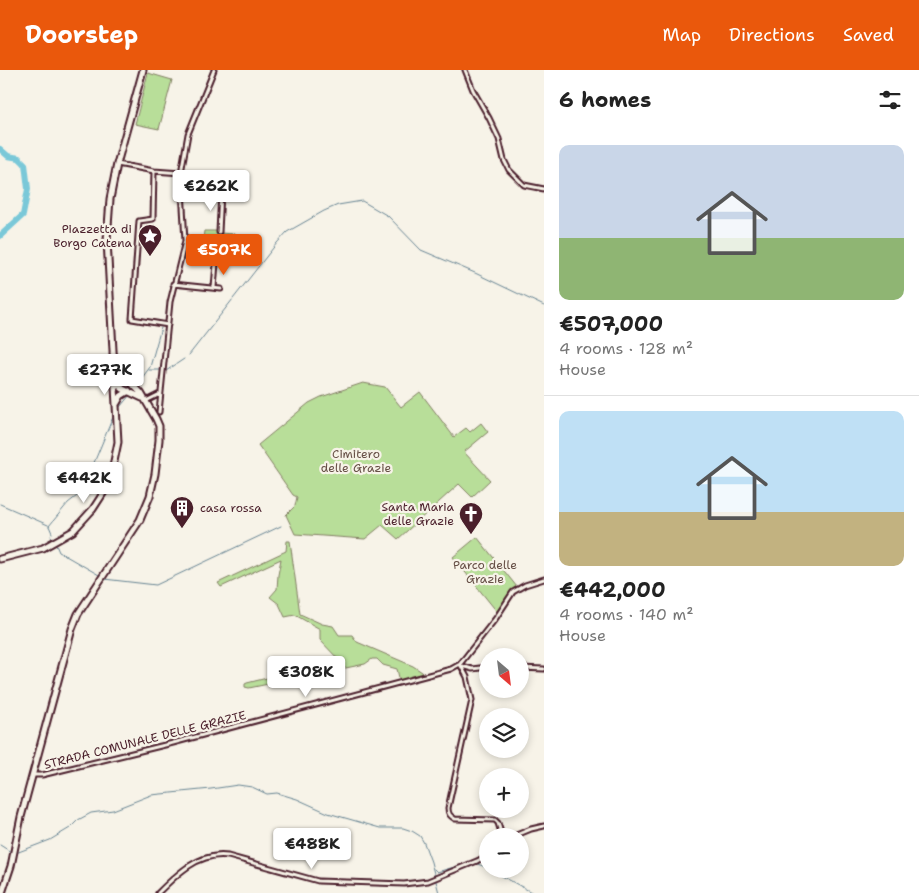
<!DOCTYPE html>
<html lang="en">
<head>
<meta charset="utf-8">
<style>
	:root { --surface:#fff; --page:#f2f2f2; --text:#222; --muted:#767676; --line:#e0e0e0; --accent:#ea580c }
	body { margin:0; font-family:"Shantell Sans",sans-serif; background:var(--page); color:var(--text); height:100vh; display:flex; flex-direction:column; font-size:19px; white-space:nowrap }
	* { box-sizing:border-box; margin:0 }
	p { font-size:16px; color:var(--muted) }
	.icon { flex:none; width:28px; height:28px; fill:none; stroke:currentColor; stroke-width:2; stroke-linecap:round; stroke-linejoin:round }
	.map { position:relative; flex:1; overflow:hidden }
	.sheet { display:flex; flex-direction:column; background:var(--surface); width:375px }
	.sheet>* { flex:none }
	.needle { width:32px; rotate:152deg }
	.controls { position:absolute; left:479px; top:578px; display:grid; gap:10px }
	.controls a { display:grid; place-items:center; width:50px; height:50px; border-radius:50%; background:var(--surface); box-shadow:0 2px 8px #0003; font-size:25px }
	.price { position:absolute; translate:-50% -42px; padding:0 11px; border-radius:5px; background:#fff; color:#222; font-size:16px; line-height:32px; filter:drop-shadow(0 1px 2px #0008) }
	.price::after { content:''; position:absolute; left:50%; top:30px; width:15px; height:11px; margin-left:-8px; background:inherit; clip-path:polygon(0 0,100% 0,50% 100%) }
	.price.current { background:var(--accent); color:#fff }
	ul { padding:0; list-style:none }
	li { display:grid; align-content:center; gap:10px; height:265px; padding:0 15px }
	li+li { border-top:1px solid var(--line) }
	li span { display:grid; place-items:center; height:155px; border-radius:10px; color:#555 }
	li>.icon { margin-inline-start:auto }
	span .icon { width:90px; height:90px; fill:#fffc; stroke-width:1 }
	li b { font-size:21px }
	h2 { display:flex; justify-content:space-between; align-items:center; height:60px; padding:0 15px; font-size:21px }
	header { display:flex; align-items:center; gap:30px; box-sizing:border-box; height:70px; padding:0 25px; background:var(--accent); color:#fff }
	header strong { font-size:24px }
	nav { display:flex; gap:28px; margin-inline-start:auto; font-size:18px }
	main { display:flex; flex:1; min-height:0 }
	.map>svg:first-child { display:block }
</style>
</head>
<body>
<header>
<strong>Doorstep</strong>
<nav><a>Map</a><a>Directions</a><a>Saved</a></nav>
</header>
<main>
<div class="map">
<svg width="544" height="823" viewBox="0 0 544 823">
	<rect width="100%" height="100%" fill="#f7f3e8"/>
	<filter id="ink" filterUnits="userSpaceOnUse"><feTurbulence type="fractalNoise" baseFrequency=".02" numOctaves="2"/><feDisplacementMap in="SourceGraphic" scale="10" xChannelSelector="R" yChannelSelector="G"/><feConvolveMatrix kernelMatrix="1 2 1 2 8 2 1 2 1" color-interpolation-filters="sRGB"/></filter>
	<g filter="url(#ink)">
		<path fill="#b8de99" stroke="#817e62" d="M 148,3 L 172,10 L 159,59 L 135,54 Z
			M 204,161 L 218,161 L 218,163 L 236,164 L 233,192 L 205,190 L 207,178 L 202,177 Z
			M 363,313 L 385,317 L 401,337 L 420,322 L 454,367 L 466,358 L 470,362 L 481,353 L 488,362 L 464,382 L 490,410 L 472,427 L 459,414 L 398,469 L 382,455 L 365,469 L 295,464 L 286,445 L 295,436 L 297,427 L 293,425 L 258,375 L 309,333 L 321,327 Z
			M 477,467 L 517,517 L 498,543 L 453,487 Z
			M 287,471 L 290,471 L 300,544 L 322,554 L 333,556 L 339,565 L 352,565 L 357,572 L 413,596 L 425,604 L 400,612 L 397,599 L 383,595 L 377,589 L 372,589 L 365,594 L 249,618 L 245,617 L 245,614 L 247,613 L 339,590 L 320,570 L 320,559 L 295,545 L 285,547 L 279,534 L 270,527 L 277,519 L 278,505 L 281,489 L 221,517 L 218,513 L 220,512 L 286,481 Z"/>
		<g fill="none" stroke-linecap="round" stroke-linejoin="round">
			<path stroke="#678493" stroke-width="1" d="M 189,285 L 277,173 L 287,162 L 324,141 L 338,135 L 362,131 L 388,146 L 421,180 L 475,203 L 544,236
				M 149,300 L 162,300
				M 166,301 L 184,289
				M 136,316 L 150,297 L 161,258
				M 120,337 L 130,325
				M 0,434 L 48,455
				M 49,456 L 68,433 L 77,426 L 86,412 L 113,347
				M 49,456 L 52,463
				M 51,466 L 53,470
				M 56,475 L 59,482 L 99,505
				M 104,509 L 156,515 L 281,456
				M 0,775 L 11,782
				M 16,783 L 50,770 L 70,758 L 78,750 L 91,743 L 113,740 L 151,725 L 211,719 L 238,715 L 252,717 L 267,724 L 277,723 L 297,729 L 328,743 L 380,758 L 403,758 L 412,761 L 420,766 L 424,773 L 431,792 L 439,823
				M 475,793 L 488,798
				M 434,799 L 437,802 L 468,793
				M 489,799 L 533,823"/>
			<path stroke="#7ac8d8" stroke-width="6" d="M 0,79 L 8,86 L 19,88 L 25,94 L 28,119 L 23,145 L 0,166"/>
			<g stroke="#4a1f2b" stroke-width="7">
				<path id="street" d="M 465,0 L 473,20 L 489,48 L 499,69 L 504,90 L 509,100 L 524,115 L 544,119
					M 117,94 L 154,101 L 153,149 L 139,151 L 132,249 L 168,255
					M 154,101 L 181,103
					M 182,120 L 234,123
					M 219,162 L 221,122
					M 173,214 L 221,219
					M 214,218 L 216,193
					M 146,331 L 160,324
					M 159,342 L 170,232 L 185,171 L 181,103 L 188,64 L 214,0
					M 460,594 L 467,607 L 472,630 L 448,738 C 448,744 450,746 455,749 L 495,750 L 498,753 L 502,766
					M 462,596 L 472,599 L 488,597
					M 520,598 L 544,599
					M 32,705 L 42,705 L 173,673 L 451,599 L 460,594 L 496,548 L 513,522 L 525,515 L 544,509
					M 514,766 L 531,759 L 544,756
					M 158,823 C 177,804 199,782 228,786 L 318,811 L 404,814 L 428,811 L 477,791 L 488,785"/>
			</g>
			<g stroke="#4a1f2b" stroke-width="9">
				<path id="secondary" d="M 115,312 L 123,319 L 142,328
					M 117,333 L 121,326 L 129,321
					M 0,489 L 43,478 L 73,461 L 93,439 L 104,422 L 111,406 L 118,372 L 107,170 L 110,129 L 117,94 L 143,0
					M 2,823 L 11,796 L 21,747 L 72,559 L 78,544 L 140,450 L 150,426 L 155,404 L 159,370 L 159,356 L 156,349 L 141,323 L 120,301 L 113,283"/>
			</g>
			<use href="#street" stroke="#f7f3e8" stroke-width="3"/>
			<use href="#secondary" stroke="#f7f3e8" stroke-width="5"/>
		</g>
	</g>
	<defs>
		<g id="sight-pin" transform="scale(1.25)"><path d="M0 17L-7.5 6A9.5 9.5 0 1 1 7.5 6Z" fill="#4a1f2b" stroke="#f7f3e8"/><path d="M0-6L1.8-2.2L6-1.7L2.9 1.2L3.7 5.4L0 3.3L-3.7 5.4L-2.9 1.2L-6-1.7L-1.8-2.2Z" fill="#fff"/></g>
		<g id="building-pin" transform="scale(1.25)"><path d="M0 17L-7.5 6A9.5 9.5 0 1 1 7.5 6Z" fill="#4a1f2b" stroke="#f7f3e8"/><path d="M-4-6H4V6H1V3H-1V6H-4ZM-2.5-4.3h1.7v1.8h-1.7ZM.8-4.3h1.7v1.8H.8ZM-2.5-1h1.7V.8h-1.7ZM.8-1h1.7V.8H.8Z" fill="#fff"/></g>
		<g id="church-pin" transform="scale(1.25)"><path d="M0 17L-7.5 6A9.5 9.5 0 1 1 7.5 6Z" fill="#4a1f2b" stroke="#f7f3e8"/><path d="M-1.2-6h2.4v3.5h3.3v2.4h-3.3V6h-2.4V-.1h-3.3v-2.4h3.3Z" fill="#fff"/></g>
	</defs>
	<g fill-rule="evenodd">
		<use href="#sight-pin" x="150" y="166"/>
		<use href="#building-pin" x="182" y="438"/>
		<use href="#church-pin" x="471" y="444"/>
	</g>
	<g text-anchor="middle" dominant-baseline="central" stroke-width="4.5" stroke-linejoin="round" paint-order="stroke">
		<g font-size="12" fill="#4a1f2b" stroke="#f7f3e8" text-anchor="end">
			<text x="132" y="159">Piazzetta di<tspan x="132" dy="14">Borgo Catena</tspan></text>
			<text x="454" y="437">Santa Maria<tspan x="454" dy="14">delle Grazie</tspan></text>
			<text x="200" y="438" text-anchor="start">casa rossa</text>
		</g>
		<g font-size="12" fill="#664f46" stroke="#f7f3e8">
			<text x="356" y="384">Cimitero<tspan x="356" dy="14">delle Grazie</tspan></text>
			<text x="485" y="495">Parco delle<tspan x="485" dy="14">Grazie</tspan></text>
		</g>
		<g font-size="12" fill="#4a1f2b" stroke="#f7f3e8">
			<text transform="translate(145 670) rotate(-14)">STRADA COMUNALE DELLE GRAZIE</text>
		</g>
	</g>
</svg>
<div class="controls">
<a><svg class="needle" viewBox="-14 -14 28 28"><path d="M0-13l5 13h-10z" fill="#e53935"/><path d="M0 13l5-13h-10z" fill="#767676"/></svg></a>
<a><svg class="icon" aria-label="layers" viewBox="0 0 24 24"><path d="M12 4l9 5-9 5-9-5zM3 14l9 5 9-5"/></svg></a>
<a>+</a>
<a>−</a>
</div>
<b class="price" style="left:211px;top:142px">€262K</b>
<b class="price current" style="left:224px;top:206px">€507K</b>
<b class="price" style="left:105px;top:326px">€277K</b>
<b class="price" style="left:84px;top:434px">€442K</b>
<b class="price" style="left:306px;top:628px">€308K</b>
<b class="price" style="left:312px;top:800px">€488K</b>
</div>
<section class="sheet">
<h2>6 homes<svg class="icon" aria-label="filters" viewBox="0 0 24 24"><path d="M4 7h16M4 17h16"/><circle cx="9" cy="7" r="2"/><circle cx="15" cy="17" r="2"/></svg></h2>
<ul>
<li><span style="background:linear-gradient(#c9d6e8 60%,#8fb573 0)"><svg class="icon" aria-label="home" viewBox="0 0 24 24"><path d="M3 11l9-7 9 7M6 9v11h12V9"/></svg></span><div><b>€507,000</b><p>4 rooms · 128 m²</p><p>House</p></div></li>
<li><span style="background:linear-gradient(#bfe0f5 65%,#c2b280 0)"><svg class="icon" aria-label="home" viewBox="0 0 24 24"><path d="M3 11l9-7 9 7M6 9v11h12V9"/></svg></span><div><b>€442,000</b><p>4 rooms · 140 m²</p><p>House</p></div></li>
</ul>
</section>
</main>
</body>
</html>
